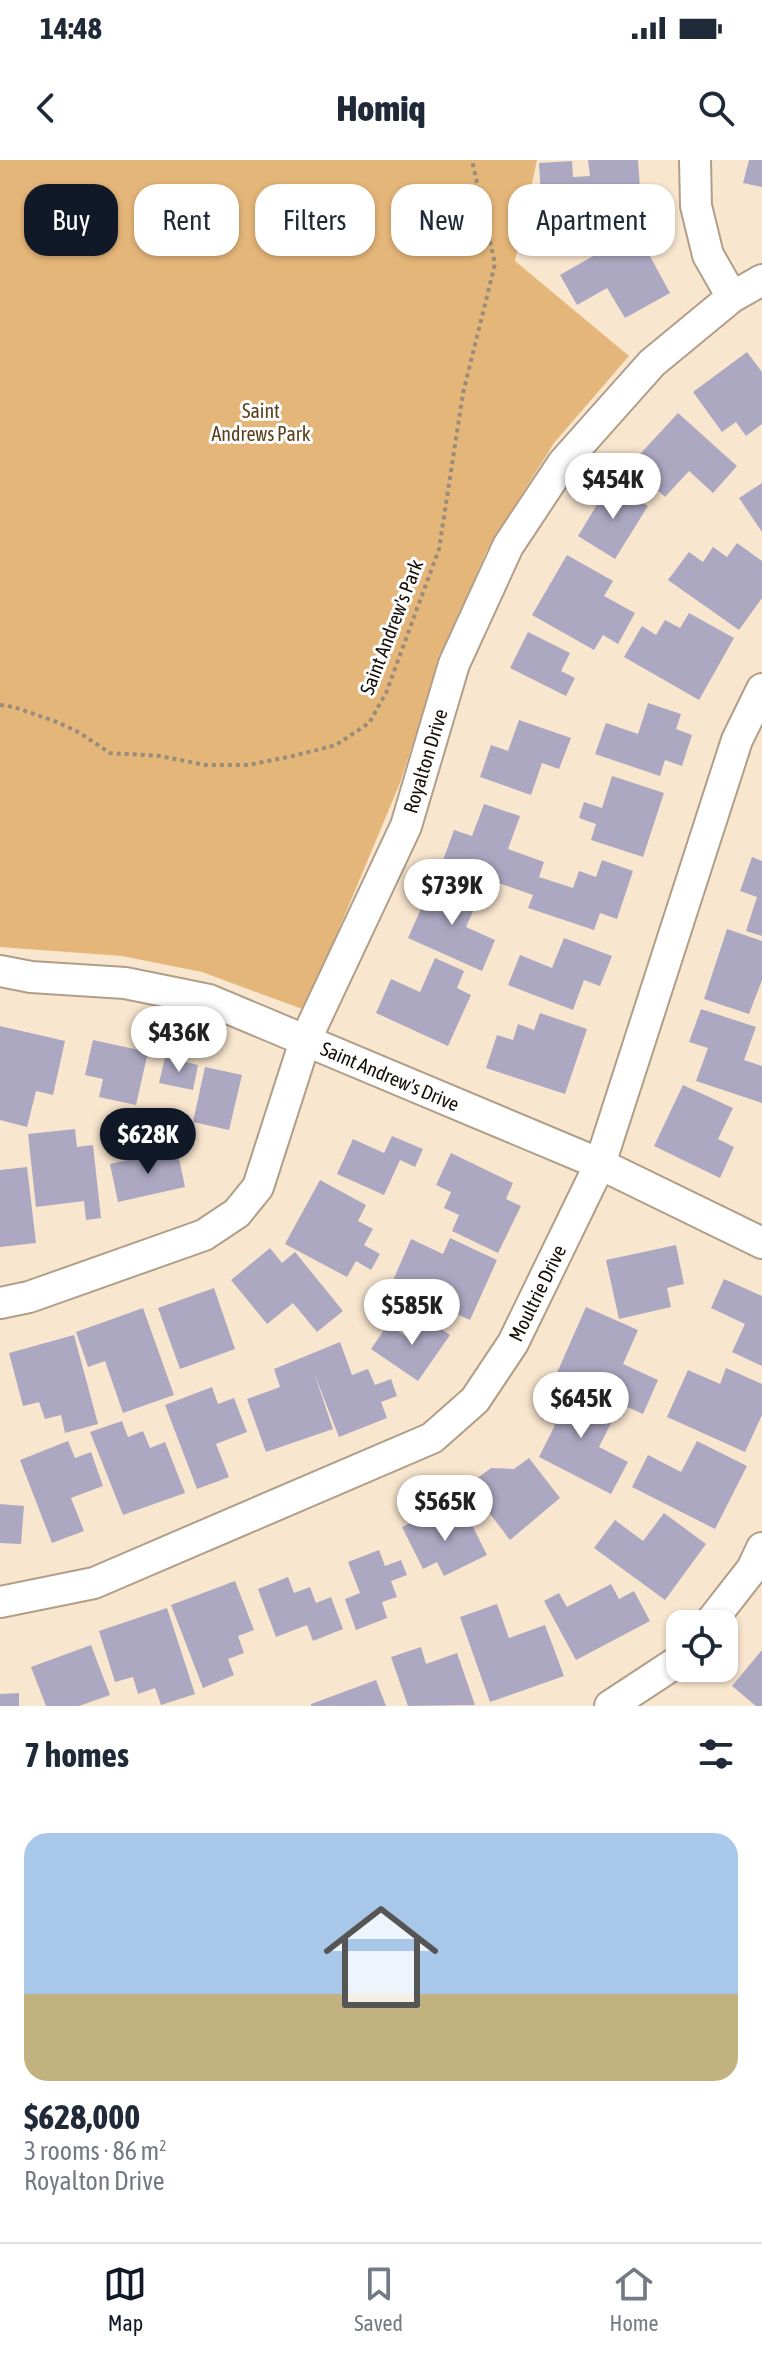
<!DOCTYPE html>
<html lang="en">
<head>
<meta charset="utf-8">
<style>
	:root { --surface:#fff; --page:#f6f6f7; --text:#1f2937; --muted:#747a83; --line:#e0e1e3; --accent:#111827 }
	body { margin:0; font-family:"Asap Condensed",sans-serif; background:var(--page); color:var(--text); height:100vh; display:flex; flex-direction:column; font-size:30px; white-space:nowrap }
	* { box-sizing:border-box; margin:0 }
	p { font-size:26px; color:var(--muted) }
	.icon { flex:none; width:44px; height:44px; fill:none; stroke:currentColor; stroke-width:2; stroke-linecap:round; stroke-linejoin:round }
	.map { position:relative; height:1546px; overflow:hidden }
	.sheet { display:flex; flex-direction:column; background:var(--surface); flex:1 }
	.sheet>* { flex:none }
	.guide { position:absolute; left:24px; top:24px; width:714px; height:72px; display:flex; gap:16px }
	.controls { position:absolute; left:666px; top:1450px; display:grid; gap:16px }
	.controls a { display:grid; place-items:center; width:72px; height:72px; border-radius:16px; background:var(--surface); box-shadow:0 2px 6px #0004; font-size:40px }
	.price { position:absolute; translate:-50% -68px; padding:0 18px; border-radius:28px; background:#fff; color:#222; font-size:26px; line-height:52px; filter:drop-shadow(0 2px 4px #0008) }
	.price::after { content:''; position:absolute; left:50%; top:48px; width:24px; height:18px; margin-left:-12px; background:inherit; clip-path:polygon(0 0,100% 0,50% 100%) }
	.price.active { background:var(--accent); color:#fff }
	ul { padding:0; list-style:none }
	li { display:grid; align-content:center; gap:16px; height:424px; padding:0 24px }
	li span { display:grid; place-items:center; height:248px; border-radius:24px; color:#555 }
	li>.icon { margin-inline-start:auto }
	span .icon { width:144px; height:144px; fill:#fffc; stroke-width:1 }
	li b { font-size:34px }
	h2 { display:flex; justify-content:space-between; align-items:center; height:96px; padding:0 24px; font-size:34px }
	.pill { padding:0 28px; border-radius:24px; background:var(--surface); box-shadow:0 2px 6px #0004; font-size:28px; line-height:72px }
	.pill.active { background:var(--accent); color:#fff }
	.status { display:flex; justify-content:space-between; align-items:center; height:56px; padding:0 40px; background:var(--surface); direction:ltr }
	.status svg { height:22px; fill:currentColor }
	header { display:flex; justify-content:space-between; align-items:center; height:104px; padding:0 24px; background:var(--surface); font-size:36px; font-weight:800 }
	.menu { display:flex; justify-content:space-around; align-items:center; height:112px; border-top:2px solid var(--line); background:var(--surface); font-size:22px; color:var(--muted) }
	.menu a { display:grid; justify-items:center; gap:4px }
	.menu .active { color:var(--accent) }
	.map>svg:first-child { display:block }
</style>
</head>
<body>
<div class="status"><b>14:48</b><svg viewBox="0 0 49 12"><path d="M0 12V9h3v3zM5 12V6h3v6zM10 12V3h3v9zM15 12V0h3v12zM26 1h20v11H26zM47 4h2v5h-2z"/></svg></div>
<header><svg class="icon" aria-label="back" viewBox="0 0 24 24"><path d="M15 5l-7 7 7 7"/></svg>Homiq<svg class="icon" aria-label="search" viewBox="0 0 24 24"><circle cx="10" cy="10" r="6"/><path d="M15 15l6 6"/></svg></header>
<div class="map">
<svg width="762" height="1546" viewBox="0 0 762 1546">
	<rect width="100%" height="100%" fill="#f9e6cf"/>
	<path fill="#e5b679" d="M 0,0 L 537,0 L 515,101 L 629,196 L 554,283 L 487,390 L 439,502 L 400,623 L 305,850 L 202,812 L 122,796 L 0,787 Z"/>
	<path fill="#ada8c2" d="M 588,0 L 638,0 L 640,29 L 624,30 L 626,62 L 560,67 L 559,50 L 542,52 L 539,3 L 572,1 L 573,17 L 590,16 Z
		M 749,0 L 762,0 L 762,27 L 743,23 Z
		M 621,80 L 630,96 L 645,87 L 670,133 L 625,158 L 607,128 L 577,145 L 560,115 Z
		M 747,192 L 762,212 L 762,264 L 746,276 L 736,262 L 722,272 L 693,232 Z
		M 678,253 L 737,306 L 713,333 L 689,311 L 665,337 L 630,305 Z
		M 610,323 L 648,346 L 615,399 L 578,376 Z
		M 762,323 L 762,372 L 739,338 Z
		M 737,383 L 762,401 L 762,438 L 739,470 L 668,420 L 689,392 L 703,402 L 713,387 L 727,397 Z
		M 567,395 L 613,421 L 604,436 L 635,453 L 618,484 L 603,475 L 594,490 L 532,455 Z
		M 689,453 L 734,478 L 699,540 L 624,497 L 642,466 L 656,475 L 665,460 L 680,468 Z
		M 528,472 L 570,493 L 561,511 L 575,518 L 566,536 L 510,508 Z
		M 648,543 L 681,554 L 676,569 L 692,575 L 682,606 L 665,600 L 660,616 L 595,594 L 606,563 L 638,574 Z
		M 519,560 L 571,578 L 559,609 L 542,603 L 531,635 L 480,617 L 491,585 L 508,591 Z
		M 612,616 L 664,633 L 643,697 L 591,680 L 596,664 L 579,658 L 584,642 L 602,648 Z
		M 484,644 L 520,656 L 508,689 L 544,702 L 539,717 L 573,728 L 579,711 L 596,717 L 602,700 L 633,711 L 617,759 L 600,753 L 594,770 L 528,748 L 533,735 L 442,703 L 454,670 L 472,676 Z
		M 752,697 L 762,701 L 762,776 L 746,771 L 757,737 L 740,731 Z
		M 451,722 L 480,736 L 466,767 L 495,780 L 482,811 L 408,778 L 429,731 L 444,738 Z
		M 727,769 L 762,781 L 762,820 L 749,854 L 704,839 Z
		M 564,778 L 612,796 L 600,826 L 584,820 L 573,850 L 508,825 L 520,795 L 552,808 Z
		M 435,798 L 464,811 L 457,828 L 471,835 L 448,886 L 376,853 L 391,819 L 420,832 Z
		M 701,849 L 756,867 L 744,900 L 762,906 L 762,943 L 696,921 L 708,888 L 689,882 Z
		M 540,853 L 587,869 L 565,934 L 486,908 L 497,875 L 513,880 L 518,864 L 534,870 Z
		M 0,866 L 65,881 L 53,935 L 36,931 L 27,967 L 0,960 Z
		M 93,880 L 148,892 L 136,945 L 99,937 L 103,919 L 85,915 Z
		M 165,897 L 198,905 L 193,930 L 159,923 Z
		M 205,907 L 242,915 L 229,970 L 193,962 Z
		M 683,925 L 733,948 L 718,979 L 734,987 L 720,1018 L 654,986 Z
		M 75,969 L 77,987 L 93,985 L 101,1058 L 86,1060 L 84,1041 L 36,1047 L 28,974 Z
		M 392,976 L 423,989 L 415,1007 L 400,1000 L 384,1035 L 337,1014 L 353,979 L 384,993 Z
		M 177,989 L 185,1027 L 118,1042 L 110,1004 Z
		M 451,993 L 513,1023 L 506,1039 L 521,1046 L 498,1093 L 452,1071 L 459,1055 L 444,1048 L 451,1032 L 436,1025 Z
		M 27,1007 L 36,1083 L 0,1087 L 0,1010 Z
		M 320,1020 L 366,1045 L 358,1061 L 373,1069 L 364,1085 L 380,1094 L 371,1110 L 356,1101 L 347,1117 L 285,1084 Z
		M 450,1078 L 497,1100 L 470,1160 L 391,1125 L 411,1079 L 443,1094 Z
		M 676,1085 L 684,1124 L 667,1128 L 671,1147 L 619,1159 L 606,1100 Z
		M 270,1088 L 282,1103 L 295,1092 L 343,1151 L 317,1172 L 293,1143 L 267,1164 L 231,1120 Z
		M 724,1119 L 762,1136 L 762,1206 L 732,1192 L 745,1164 L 711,1148 Z
		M 214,1128 L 235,1189 L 180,1209 L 158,1148 Z
		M 586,1147 L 638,1170 L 623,1204 L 658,1220 L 643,1254 L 556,1215 Z
		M 143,1148 L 174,1235 L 123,1253 L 105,1201 L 88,1207 L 76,1172 Z
		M 423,1157 L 450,1175 L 418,1221 L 371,1189 L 388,1164 L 408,1178 Z
		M 74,1175 L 98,1264 L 65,1273 L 61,1255 L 45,1259 L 39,1242 L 23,1246 L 9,1193 Z
		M 340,1182 L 352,1215 L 368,1209 L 375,1225 L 391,1219 L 397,1236 L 381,1242 L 387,1258 L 339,1277 L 314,1213 L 333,1269 L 266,1292 L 247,1239 L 280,1227 L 274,1209 Z
		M 726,1208 L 762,1224 L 762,1255 L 745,1292 L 667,1257 L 688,1210 L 720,1224 Z
		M 557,1225 L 615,1255 L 599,1287 L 628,1302 L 611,1334 L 539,1297 L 555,1265 L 541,1258 Z
		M 212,1227 L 218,1244 L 234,1238 L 247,1272 L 216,1284 L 229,1317 L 197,1329 L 165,1245 Z
		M 122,1261 L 128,1277 L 143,1271 L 150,1288 L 165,1282 L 185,1333 L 123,1355 L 90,1272 Z
		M 68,1281 L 75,1298 L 91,1292 L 103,1326 L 71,1338 L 84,1371 L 52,1383 L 20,1300 Z
		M 697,1281 L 747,1306 L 715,1369 L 632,1327 L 648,1295 L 681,1312 Z
		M 529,1298 L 560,1338 L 510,1380 L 468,1325 L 491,1308 L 514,1309 Z
		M 0,1344 L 24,1346 L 21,1384 L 0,1383 Z
		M 431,1353 L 437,1367 L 466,1353 L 487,1395 L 444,1416 L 437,1402 L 423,1409 L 402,1367 Z
		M 664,1353 L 706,1384 L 665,1440 L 594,1388 L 615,1360 L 643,1381 Z
		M 379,1390 L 385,1406 L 401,1400 L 407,1415 L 391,1421 L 397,1437 L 382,1442 L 387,1458 L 356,1470 L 345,1439 L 360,1433 L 348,1402 Z
		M 288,1417 L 294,1433 L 310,1427 L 316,1443 L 331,1437 L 343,1469 L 313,1481 L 307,1465 L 276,1477 L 258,1429 Z
		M 235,1421 L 254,1470 L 238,1476 L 244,1493 L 228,1499 L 234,1515 L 203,1528 L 171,1445 Z
		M 611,1424 L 619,1439 L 634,1431 L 650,1461 L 576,1500 L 544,1441 L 559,1433 L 567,1447 Z
		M 497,1444 L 509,1478 L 545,1465 L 564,1516 L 490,1542 L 460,1457 Z
		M 167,1448 L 195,1534 L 161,1545 L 155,1528 L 138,1534 L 133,1517 L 115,1522 L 99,1471 Z
		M 91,1485 L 110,1535 L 79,1546 L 46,1546 L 31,1507 Z
		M 421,1487 L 426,1504 L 457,1493 L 475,1545 L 408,1546 L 391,1497 Z
		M 762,1490 L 762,1546 L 756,1546 L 732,1526 Z
		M 376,1520 L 386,1546 L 311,1546 L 311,1544 Z
		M 19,1533 L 19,1546 L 0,1546 L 0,1534 Z"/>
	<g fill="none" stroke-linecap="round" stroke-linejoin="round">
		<g stroke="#b09e88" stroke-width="34">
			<path id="minor" d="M 695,0 L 696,46 L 708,95 L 732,137
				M 0,811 L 31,817 L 125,823 L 209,840 L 600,1004 L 762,1083
				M 0,1143 L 29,1137 L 204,1075 L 237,1053 L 258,1027 L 305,881 L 406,666 L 454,504 L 508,386 L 563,303 L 652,203 L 732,137 L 762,120
				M 0,1442 L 94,1423 L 432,1278 L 475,1240 L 513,1183 L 600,1004 L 737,580 L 762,529
				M 709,1464 L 752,1409 L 762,1388
				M 610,1546 L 680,1500"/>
		</g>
		<path stroke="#9a8c7b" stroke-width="4" stroke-dasharray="4 4" stroke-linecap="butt" d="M 0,545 L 14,547 L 57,562 L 80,573 L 110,593 L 160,596 L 205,605 L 248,605 L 293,596 L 336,585 L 369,563 L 386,533 L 439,389 L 463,233 L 495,104 L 472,0"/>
		<use href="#minor" stroke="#fff" stroke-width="30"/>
	</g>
	<g text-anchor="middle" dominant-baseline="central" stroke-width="6" stroke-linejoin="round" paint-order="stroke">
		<g font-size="20" fill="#5a401e" stroke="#fff">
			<text x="261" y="250">Saint<tspan x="261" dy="23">Andrews Park</tspan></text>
		</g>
		<g font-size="20" fill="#160f07" stroke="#fff">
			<text transform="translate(391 467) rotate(-69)">Saint Andrew's Park</text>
			<text transform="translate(425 601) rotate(-73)">Royalton Drive</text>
			<text transform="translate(390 916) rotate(23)">Saint Andrew's Drive</text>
			<text transform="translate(537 1133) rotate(-64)">Moultrie Drive</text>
		</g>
	</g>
</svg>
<div class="controls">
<a><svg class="icon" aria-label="locate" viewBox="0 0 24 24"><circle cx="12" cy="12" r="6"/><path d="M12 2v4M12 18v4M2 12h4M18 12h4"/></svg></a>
</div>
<b class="price" style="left:613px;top:361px">$454K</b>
<b class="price" style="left:452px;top:767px">$739K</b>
<b class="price" style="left:179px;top:914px">$436K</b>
<b class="price active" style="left:148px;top:1016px">$628K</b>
<b class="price" style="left:412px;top:1187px">$585K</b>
<b class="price" style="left:581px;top:1280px">$645K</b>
<b class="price" style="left:445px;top:1383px">$565K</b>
<div class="guide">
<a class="pill active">Buy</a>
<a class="pill">Rent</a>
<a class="pill">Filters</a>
<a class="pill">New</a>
<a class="pill">Apartment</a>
</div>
</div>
<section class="sheet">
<h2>7 homes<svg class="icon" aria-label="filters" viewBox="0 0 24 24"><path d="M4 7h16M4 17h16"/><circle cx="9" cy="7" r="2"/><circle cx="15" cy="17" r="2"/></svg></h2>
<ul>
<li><span style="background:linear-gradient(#a9c7e8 65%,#c2b280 0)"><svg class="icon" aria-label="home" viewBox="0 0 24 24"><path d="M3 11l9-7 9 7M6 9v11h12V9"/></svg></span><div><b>$628,000</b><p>3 rooms · 86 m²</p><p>Royalton Drive</p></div></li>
</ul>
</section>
<nav class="menu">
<a class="active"><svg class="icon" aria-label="map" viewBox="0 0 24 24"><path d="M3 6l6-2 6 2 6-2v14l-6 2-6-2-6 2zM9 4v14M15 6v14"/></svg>Map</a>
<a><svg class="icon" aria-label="saved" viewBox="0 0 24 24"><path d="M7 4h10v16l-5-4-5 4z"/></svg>Saved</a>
<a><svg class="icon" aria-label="home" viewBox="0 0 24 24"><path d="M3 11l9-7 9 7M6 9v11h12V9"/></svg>Home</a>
</nav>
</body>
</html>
